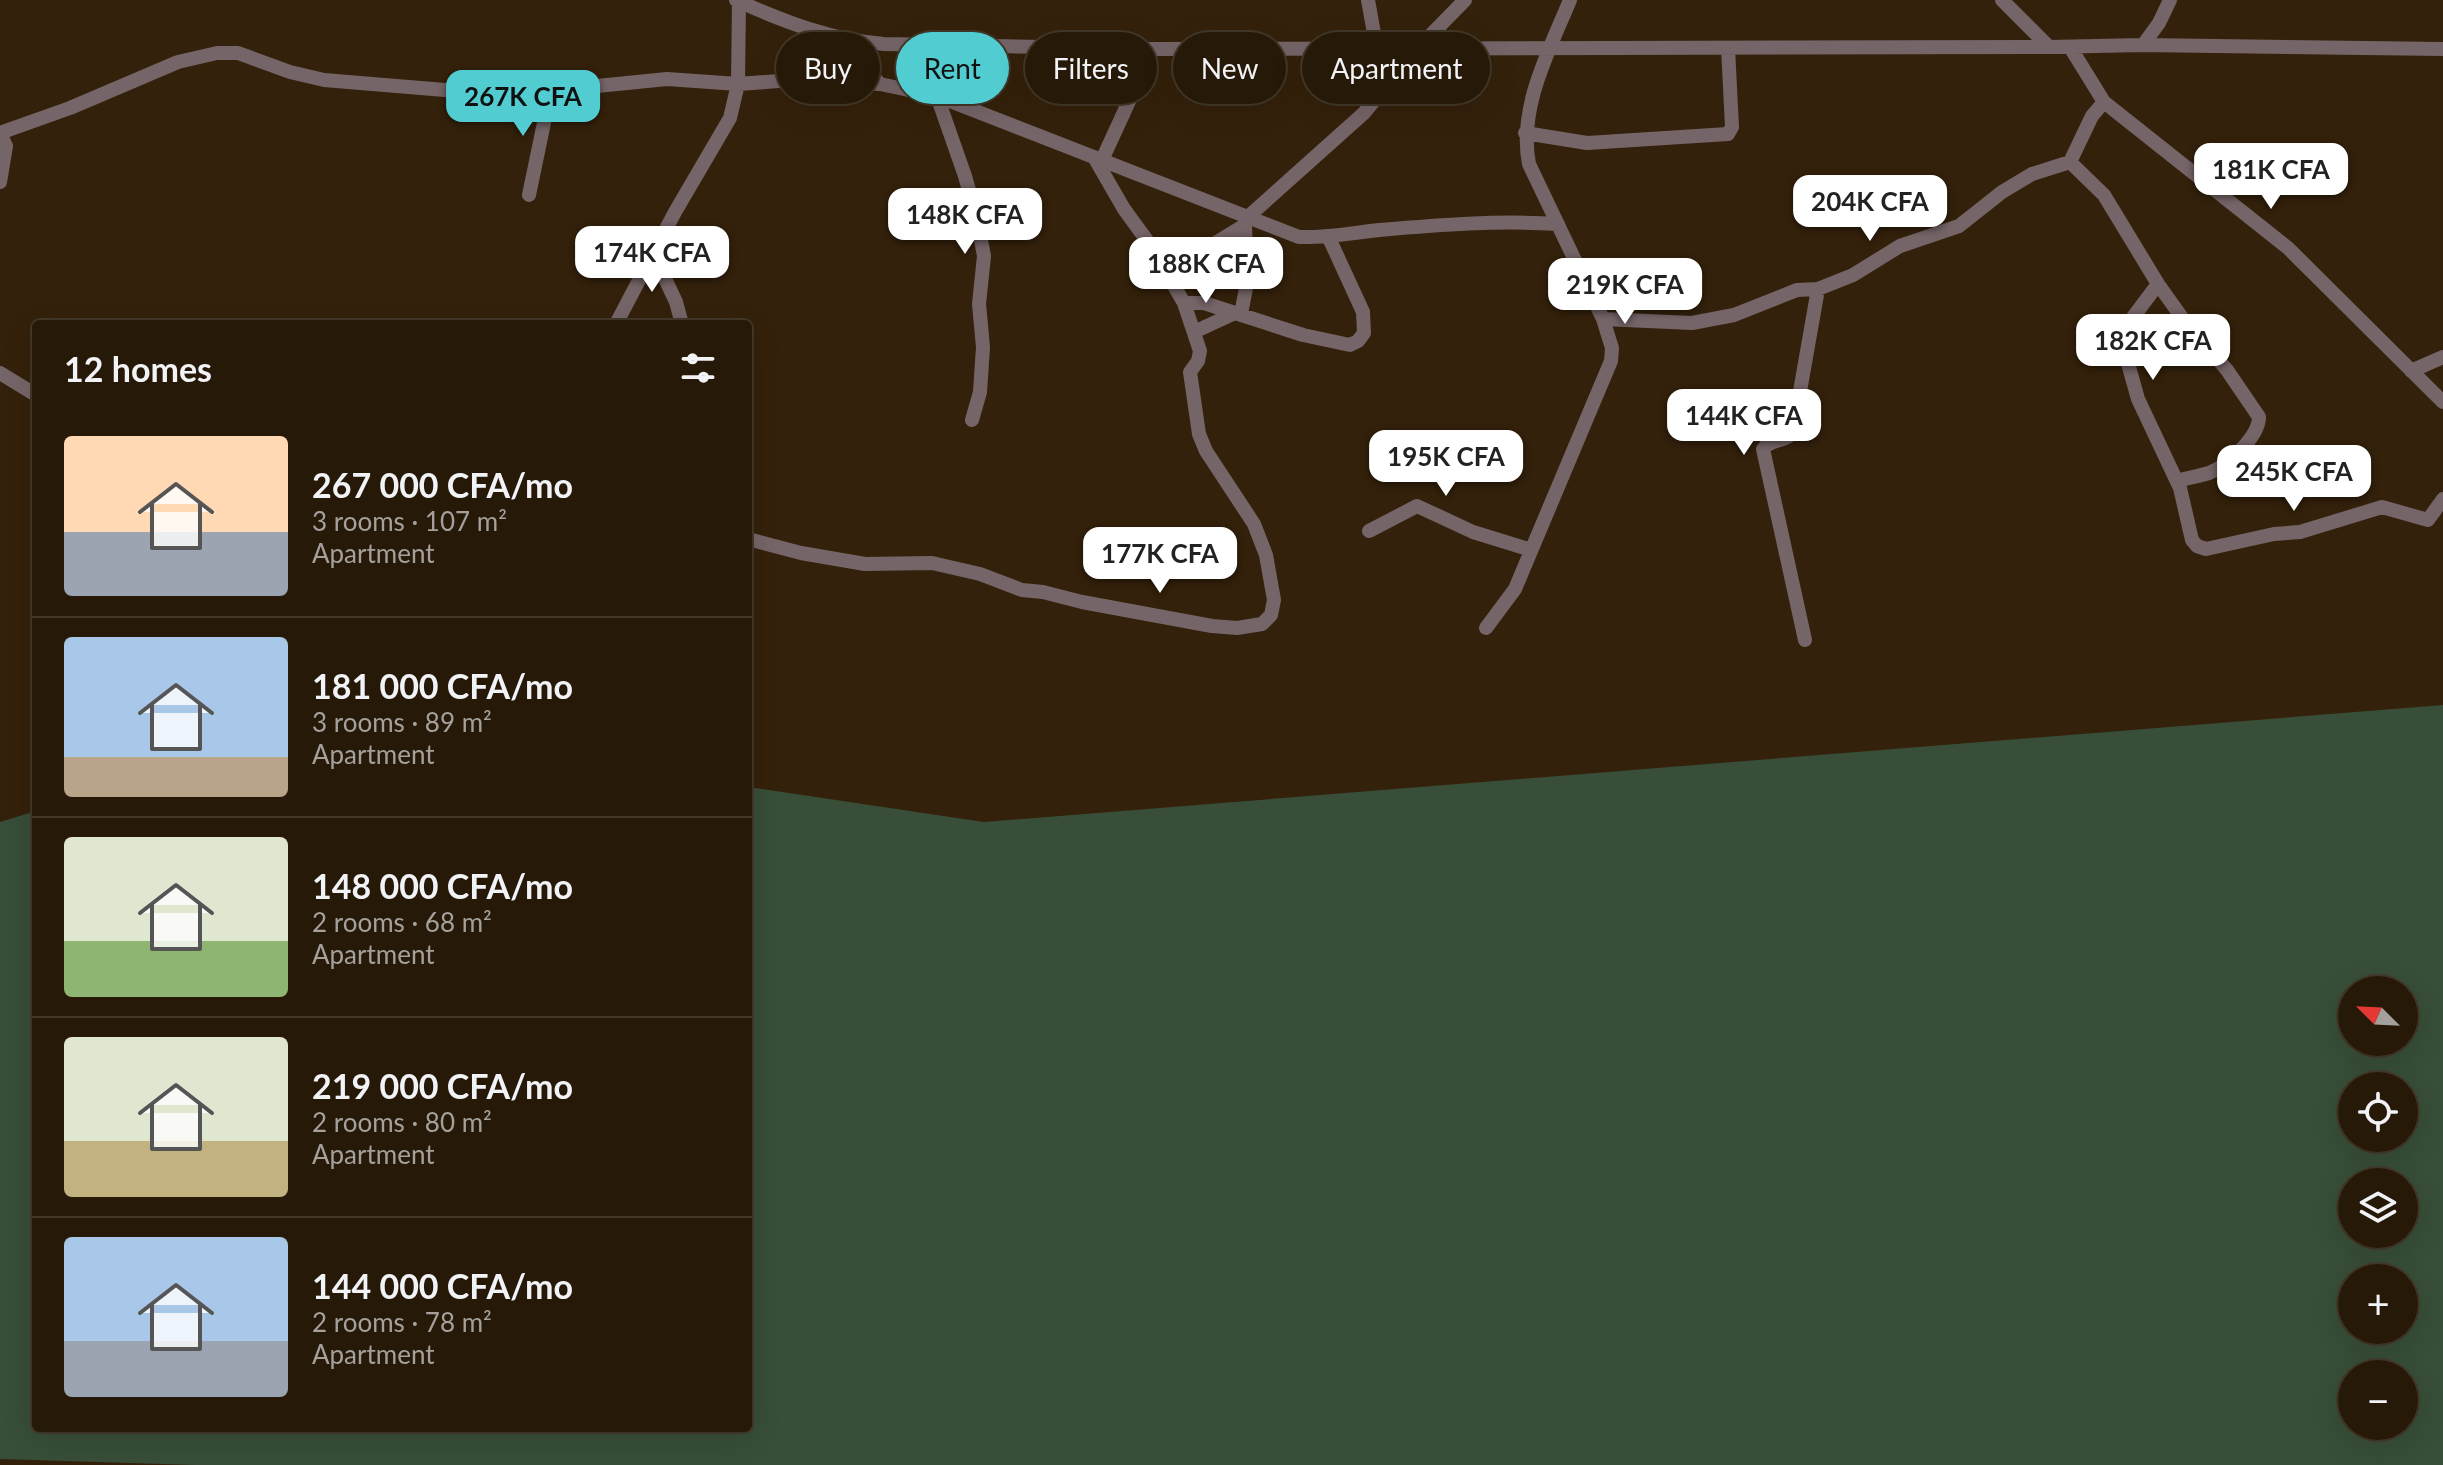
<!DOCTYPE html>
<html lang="en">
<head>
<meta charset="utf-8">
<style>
	:root { --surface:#271908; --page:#2f2212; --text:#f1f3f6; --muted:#a4a09c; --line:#433829; --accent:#51ccd1 }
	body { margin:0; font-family:Lato,sans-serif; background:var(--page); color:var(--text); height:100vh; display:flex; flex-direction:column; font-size:30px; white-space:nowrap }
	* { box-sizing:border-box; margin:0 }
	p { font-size:26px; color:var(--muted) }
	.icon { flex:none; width:44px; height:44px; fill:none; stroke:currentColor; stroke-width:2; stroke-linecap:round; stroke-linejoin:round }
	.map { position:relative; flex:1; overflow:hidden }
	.sheet { position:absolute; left:32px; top:320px; width:720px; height:1112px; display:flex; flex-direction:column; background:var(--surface); border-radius:8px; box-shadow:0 8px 32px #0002,0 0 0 2px var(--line) }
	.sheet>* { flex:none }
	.hud { position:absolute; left:776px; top:32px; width:760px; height:72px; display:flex; gap:16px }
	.needle { width:52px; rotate:294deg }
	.fabs { position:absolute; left:2338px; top:976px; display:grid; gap:16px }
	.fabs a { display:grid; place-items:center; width:80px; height:80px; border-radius:50%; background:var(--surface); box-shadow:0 8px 32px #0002,0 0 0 2px var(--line); font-size:40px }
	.price { position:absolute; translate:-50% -68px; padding:0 18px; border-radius:16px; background:#fff; color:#222; font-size:26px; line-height:52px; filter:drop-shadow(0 2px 4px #0008) }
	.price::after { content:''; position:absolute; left:50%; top:48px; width:24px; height:18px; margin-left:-12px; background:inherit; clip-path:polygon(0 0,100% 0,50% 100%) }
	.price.on { background:var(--accent); color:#111 }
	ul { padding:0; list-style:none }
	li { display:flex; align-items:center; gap:24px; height:200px; padding:0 32px }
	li+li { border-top:2px solid var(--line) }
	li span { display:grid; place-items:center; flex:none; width:224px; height:160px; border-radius:8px; color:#555 }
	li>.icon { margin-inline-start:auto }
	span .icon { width:96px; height:96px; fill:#fffc; stroke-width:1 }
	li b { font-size:34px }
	h2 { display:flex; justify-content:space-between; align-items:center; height:96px; padding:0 32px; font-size:34px }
	.pill { padding:0 28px; border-radius:36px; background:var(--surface); box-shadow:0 8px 32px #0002,0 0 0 2px var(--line); font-size:28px; line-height:72px }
	.pill.on { background:var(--accent); color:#111 }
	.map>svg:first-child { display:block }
</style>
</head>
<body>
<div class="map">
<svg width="2443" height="1465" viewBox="0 0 2443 1465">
	<rect width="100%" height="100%" fill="#34210b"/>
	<path fill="#384e38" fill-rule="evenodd" d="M 2443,705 L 2443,1465 L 195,1465 L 0,1459 L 0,822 L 36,811 L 36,1428 L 748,1428 L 748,787 L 984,822 ZM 2352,990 L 2404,990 L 2404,1042 L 2352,1042 ZM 2352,1086 L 2404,1086 L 2404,1138 L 2352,1138 ZM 2352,1182 L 2404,1182 L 2404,1234 L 2352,1234 ZM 2352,1278 L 2404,1278 L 2404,1330 L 2352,1330 ZM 2352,1374 L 2404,1374 L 2404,1426 L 2352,1426 Z"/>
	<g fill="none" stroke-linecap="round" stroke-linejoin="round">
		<path stroke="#766568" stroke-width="14" d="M 736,0 C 784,22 831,40 884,44 L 1153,49 L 2049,47 L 2143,45 L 2443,49
			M 1368,0 L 1377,50
			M 2002,0 L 2049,47
			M 2143,45 L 2159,23 L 2170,0
			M 2070,47 L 2104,102 L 2288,248 L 2443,402
			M 851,51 L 880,84
			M 793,80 L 880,84 L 937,96 L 1299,237 C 1327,238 1352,233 1379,230 C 1438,225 1498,220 1558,224
			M 937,96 L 965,176 L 977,219 L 984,256 L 979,304 L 983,347 L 980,392 L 972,420
			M 0,133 L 70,108 L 178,62 L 217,53 L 238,53 L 290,72 L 324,80 L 457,91 L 567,89 L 667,79 L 738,84 L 793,80 L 827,61 L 868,47
			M 1525,133 L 1587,143 L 1728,134 L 1732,127 L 1728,48
			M 0,134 L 6,146 L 0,182
			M 1102,160 L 1153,49
			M 2070,162 L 2104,195 L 2158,284 L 2183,319 L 2227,370 L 2259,417 C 2259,437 2227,466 2209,473 C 2199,476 2188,478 2177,481
			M 529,195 L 551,89
			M 653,253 L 676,302 L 682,324
			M 1169,276 L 1191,258 L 1245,225
			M 2158,284 L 2122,332 L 2122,342 L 2138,399 L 2180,488 L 2192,540 L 2197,546 L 2206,549 L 2274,534 L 2300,532 L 2382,507 L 2428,520 L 2443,499
			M 1184,303 L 1204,303 L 1303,335 L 1350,345 L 1358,341 L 1364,333 L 1363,312 L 1329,238
			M 1241,314 L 1247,283 L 1245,225 L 1249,216 L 1364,113 L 1416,50 L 1465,0
			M 1603,319 L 1692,323 L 1734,315 L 1797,290 L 1818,289 L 1853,275 L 1900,246 L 1959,226 L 2002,192 L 2032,174 L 2070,162 L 2092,116 L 2104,102
			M 616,324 L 675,212 L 730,118 L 738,84 L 739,0
			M 1194,332 L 1235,313
			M 2411,371 L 2443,357
			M 0,373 L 36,395
			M 1369,531 L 1417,506 L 1473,532 L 1531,550
			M 748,539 L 801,553 L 865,564 L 932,563 L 980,574 L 1022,590 L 1043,592 L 1082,602 L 1212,626 L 1237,628 L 1262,624 L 1271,615 L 1274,600 L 1266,555 L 1254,524 L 1206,451 L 1199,434 L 1190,372 L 1198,361 L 1200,351 L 1184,303 L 1151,246 L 1124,209 L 1094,157
			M 1486,628 L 1515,589 L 1611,361 L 1612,348 L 1603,319 L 1529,164 C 1518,108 1549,51 1570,0
			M 1805,640 L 1763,449 C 1771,438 1787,443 1795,430 L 1796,414 L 1818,289"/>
	</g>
</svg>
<div class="fabs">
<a><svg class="needle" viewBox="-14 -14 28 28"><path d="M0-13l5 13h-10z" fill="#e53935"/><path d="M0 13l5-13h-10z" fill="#a4a09c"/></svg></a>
<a><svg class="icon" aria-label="locate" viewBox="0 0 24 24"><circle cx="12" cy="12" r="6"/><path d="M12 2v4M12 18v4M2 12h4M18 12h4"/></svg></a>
<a><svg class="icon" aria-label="layers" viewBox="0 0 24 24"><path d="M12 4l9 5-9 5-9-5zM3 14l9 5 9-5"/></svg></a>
<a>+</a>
<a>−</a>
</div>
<b class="price on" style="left:523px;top:138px">267K CFA</b>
<b class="price" style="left:2271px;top:211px">181K CFA</b>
<b class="price" style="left:1870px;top:243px">204K CFA</b>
<b class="price" style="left:965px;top:256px">148K CFA</b>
<b class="price" style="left:652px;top:294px">174K CFA</b>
<b class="price" style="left:1206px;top:305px">188K CFA</b>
<b class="price" style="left:1625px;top:326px">219K CFA</b>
<b class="price" style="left:2153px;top:382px">182K CFA</b>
<b class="price" style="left:1744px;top:457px">144K CFA</b>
<b class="price" style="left:1446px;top:498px">195K CFA</b>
<b class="price" style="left:2294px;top:513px">245K CFA</b>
<b class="price" style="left:1160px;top:595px">177K CFA</b>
<div class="hud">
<a class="pill">Buy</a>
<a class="pill on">Rent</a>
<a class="pill">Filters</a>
<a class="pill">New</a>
<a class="pill">Apartment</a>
</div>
<section class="sheet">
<h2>12 homes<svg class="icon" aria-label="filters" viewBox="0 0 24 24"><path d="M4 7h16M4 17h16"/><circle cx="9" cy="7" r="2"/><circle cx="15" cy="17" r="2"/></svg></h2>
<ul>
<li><span style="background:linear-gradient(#ffd9b3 60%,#9aa5b1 0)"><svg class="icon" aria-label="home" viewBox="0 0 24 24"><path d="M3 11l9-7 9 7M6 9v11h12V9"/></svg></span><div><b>267 000 CFA/mo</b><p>3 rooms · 107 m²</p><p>Apartment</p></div></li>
<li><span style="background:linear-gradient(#a9c7e8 75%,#b9a48a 0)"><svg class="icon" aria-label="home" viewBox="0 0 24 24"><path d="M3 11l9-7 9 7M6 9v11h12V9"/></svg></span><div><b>181 000 CFA/mo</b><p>3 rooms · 89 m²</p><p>Apartment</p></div></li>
<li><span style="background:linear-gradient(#dfe7d0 65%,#8fb573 0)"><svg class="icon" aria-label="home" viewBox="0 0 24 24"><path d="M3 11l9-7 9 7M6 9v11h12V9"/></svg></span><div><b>148 000 CFA/mo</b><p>2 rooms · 68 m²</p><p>Apartment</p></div></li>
<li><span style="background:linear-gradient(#dfe7d0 65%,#c2b280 0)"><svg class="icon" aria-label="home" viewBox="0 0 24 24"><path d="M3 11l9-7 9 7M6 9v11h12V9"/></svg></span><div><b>219 000 CFA/mo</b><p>2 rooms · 80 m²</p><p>Apartment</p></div></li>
<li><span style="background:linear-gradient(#a9c7e8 65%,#9aa5b1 0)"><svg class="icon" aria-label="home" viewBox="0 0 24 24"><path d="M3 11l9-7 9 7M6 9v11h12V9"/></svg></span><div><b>144 000 CFA/mo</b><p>2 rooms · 78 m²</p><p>Apartment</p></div></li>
</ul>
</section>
</div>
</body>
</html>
